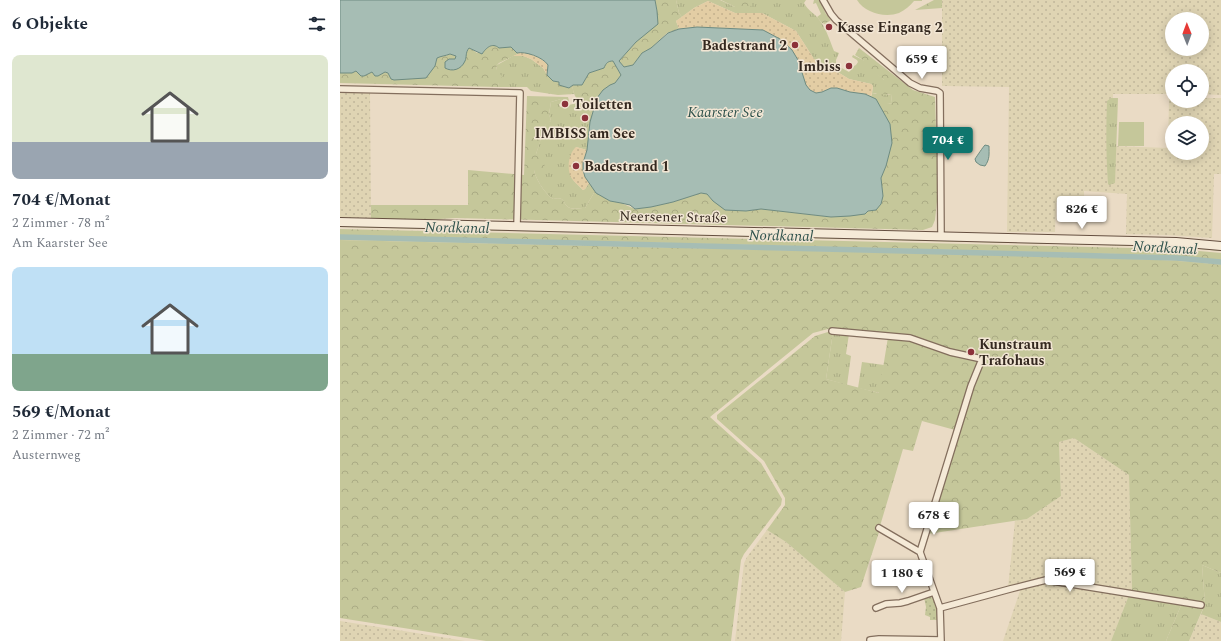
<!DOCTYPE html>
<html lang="de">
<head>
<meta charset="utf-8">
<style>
	:root { --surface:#fff; --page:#f6f6f7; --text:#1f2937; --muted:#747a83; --accent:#0f766e }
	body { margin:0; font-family:Spectral,serif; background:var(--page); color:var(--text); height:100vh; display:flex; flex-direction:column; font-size:15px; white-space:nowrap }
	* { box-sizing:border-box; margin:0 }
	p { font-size:13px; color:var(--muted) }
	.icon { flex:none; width:22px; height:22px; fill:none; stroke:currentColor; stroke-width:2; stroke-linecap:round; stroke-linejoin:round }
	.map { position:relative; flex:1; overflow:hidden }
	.sheet { display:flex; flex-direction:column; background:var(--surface); width:340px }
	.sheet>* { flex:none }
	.needle { width:26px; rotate:359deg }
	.buttons { position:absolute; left:825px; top:12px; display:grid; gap:8px }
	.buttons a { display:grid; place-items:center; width:44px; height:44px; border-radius:50%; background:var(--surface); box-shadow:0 2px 10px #0003; font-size:20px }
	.price { position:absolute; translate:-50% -34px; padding:0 9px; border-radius:4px; background:#fff; color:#222; font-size:13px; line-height:26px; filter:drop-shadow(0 1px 2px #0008) }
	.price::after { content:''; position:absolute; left:50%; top:24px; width:12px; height:9px; margin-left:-6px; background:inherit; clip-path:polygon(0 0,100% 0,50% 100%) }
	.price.on { background:var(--accent); color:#fff }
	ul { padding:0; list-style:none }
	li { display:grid; align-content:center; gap:8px; height:212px; padding:0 12px }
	li span { display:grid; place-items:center; height:124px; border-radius:8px; color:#555 }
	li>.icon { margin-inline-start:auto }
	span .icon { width:72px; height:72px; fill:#fffc; stroke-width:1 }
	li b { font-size:17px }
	h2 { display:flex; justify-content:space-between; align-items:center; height:48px; padding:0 12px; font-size:17px }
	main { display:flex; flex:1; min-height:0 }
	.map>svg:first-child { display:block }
</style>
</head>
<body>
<main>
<section class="sheet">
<h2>6 Objekte<svg class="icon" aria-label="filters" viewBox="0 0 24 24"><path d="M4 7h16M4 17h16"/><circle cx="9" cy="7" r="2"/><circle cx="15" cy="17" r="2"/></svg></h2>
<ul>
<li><span style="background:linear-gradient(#dfe7d0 70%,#9aa5b1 0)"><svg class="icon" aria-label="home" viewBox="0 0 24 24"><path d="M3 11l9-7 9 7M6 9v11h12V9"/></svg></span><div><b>704 €/Monat</b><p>2 Zimmer · 78 m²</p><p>Am Kaarster See</p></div></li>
<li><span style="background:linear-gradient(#bfe0f5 70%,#7fa58c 0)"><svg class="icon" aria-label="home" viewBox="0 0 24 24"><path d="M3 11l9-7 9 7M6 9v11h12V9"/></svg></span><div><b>569 €/Monat</b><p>2 Zimmer · 72 m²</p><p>Austernweg</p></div></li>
</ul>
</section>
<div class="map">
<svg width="881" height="641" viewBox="0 0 881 641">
	<defs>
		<pattern id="farmland-dots" width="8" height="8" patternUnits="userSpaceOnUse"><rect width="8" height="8" fill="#dfd4b3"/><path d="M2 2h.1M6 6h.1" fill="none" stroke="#c0b69a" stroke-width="1.8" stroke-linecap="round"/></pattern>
		<pattern id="grass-tufts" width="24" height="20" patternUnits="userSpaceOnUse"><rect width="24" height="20" fill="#c5c79a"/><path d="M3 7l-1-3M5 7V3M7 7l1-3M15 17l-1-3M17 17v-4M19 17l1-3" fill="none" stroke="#aaab84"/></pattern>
		<pattern id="forest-crowns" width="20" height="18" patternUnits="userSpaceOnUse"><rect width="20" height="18" fill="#c5c79a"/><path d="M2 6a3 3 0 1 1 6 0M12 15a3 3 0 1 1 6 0" fill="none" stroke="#aaab84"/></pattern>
		<pattern id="sand-dots" width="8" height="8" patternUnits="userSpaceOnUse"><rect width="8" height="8" fill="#e3cda4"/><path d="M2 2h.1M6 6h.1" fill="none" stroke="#c3b08d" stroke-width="1.8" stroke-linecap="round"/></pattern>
		<pattern id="garden-dots" width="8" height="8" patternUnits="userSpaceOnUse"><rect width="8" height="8" fill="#c5c79a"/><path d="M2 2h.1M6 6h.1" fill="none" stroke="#aaab84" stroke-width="1.8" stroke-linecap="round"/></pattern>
	</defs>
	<rect width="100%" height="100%" fill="#eadbc5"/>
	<path fill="url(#farmland-dots)" fill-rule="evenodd" d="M 602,0 L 881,0 L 881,95 L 862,94 L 862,71 L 832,71 L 832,94 L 773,94 L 773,146 L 828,148 L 829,98 L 832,98 L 832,101 L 862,101 L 862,98 L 881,98 L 881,174 L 874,174 L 872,238 L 828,235 L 786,234 L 787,194 L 744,191 L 744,203 L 716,202 L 715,232 L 667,232 L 669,87 L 602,86 ZM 832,19 L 862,19 L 862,49 L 832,49 ZM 832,123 L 862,123 L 862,153 L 832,153 Z
		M 0,91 L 30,92 L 31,219 L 0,218 Z
		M 734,438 L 789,475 L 792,592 L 707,579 L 668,587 L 675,521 L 687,519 L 721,496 L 719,442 Z
		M 427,530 L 446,542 L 505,592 L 501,641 L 395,641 L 404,563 L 407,557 Z
		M 707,582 L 789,595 L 771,641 L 663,641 L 681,588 Z
		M 861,614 L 881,622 L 881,641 L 849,641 Z
		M 0,621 L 70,632 L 125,641 L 0,641 Z"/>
	<path fill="url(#grass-tufts)" d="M 336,0 L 380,0 L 395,7 L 412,4 L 412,0 L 466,0 L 464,3 C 468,11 476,14 481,22 C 487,31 490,41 494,51 L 499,53 L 496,60 L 496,65 L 509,72 L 514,66 L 516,65 L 518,62 L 517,60 L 512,57 L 513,55 L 523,60 L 544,80 L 547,95 L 551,94 L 552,103 L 548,104 L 536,93 L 532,94 L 533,86 L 531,84 L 509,79 L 491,68 L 482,65 L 474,59 L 456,31 L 422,13 L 395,13 L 368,1 L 354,8 L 342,17 L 339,13 Z
		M 173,56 L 183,56 L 191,59 L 203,68 L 206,73 L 210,77 L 213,81 L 219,82 L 220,85 L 228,87 L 232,85 L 234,94 L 218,95 L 191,91 L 187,87 L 158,87 C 159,79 155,71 157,65 Z
		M 771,98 L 778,98 L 775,183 L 769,185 L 768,184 C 766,156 766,129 767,101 Z
		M 221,99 L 222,103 L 219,104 L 220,107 L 233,104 L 238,101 L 251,112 L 252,115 L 247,150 L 236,147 L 230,174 L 234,181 L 243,190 L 245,189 L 249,183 L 255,191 L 245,208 C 240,208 232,210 228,207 C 222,202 225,196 213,199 C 206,195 195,178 194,170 L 197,170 L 196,154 L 206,123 L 211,121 L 209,114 L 211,102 Z
		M 0,225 L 170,229 L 170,231 L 0,227 Z
		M 172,229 L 837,245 L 881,249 L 881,251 L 837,247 L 173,231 Z
		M 0,235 L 823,255 L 881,261 L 881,265 C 833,259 784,259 736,257 L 0,240 Z
		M 493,332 L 509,334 L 506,354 L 511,356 L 507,385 L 486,379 Z
		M 522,362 L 544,365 L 540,393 L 518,388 Z
		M 862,565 L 881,573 L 881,622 L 861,614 L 865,604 Z
		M 789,595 L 842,603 L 826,641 L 771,641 Z"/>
	<path fill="url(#forest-crowns)" d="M 315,0 L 336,0 L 339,13 L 342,17 L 336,21 L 339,29 L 327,33 L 311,48 L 302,53 L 293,65 L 284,67 L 279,61 L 296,42 L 317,11 Z
		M 381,0 L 412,0 L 412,4 L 410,7 L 395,7 Z
		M 474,0 L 479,0 L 486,14 L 491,20 L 485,24 L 482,23 L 477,17 L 481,14 L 476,3 L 473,4 Z
		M 594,0 L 602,0 L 602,8 L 575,10 Z
		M 152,45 L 171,47 L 177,53 L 178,52 L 178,54 L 159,63 C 154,68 157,72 162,76 L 161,82 L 158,82 L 158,87 L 0,83 L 0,73 L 11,73 L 16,71 L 21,76 L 23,76 L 32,72 L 35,76 L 38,76 L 44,72 L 48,73 L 51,79 L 72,79 L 95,66 L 97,58 C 101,56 105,56 110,54 L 116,56 L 115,59 L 105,62 L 126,56 L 126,51 L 129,48 L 133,50 L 137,53 Z
		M 519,48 L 573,90 L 595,97 L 598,192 L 595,220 L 592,227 L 583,230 L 116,218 L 84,220 L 31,219 L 31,205 L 128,205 L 128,170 L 184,175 L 187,96 L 228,97 L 229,101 L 222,103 L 221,99 L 211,102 L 209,114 L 211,121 L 206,124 L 196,154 C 203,157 207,164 203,171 L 198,172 L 197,170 L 194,170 C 195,178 206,195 213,199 C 225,196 222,202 228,207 C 232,210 240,208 245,208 L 255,191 L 256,193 L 270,201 L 281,203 L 295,209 L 311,207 L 333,202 L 361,193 L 367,194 L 373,201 L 406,211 L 421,209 L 491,217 L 536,210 L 543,196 L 541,178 L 546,166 L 536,99 L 531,97 L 532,94 L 539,93 L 547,100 L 548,104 L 552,103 L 551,94 L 544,95 L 542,89 L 544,80 L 526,65 L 523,60 L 515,55 Z
		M 270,61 L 273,61 L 281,75 C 279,77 277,81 275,83 C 271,85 267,87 264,90 C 256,97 254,107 252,117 L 251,112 C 240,102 235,102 232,85 L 242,85 L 249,73 L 264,68 L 266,63 Z
		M 0,229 L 837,249 L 881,253 L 881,261 L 823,255 L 0,235 Z
		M 0,240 L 736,257 C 784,259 833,259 881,265 L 881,573 L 862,565 L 865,604 L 849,641 L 826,641 L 842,603 L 792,592 L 789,475 L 734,438 L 719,442 L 721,496 L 687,519 L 588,534 L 615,430 L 582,421 L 573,451 L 563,449 L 540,526 L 541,526 L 521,587 L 505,592 L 446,542 L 427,530 L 445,505 L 445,498 L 424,461 L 377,419 L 377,415 L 475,336 L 488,332 L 493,332 L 486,379 L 539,393 L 548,337 L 570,339 L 611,351 L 571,336 L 488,329 L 473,333 L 370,417 L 421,463 L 442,499 L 441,505 L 404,554 L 401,560 L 391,641 L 146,641 L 0,618 Z"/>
	<path fill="url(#sand-dots)" d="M 368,1 L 395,13 L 422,13 L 456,31 L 474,59 L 482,65 L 491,68 L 509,79 L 531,84 L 533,86 L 531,97 L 525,94 L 510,92 L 497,88 L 491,88 L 482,92 L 476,93 L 470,90 L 466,85 L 458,60 L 452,50 L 423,30 L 357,27 L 339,29 L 336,21 L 354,8 Z
		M 178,52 C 187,51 203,58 208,65 L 207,75 L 206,73 L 203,68 L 191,59 L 183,56 L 173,56 L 178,54 Z
		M 236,147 L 247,150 C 243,162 242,171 249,183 L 245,189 L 243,190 C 239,185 232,181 230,175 C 227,166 229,153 236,147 Z"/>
	<path fill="url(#garden-dots)" d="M 587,596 L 593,596 L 598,610 L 598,620 L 590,620 L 590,617 L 585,615 L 586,607 L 584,597 Z"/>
	<path fill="#c5c79a" d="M 517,0 L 582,0 L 582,1 L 574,1 C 570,6 565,10 559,13 C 545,18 525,13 517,0 Z
		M 779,122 L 804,122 L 804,146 L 778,146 Z"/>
	<path fill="#a6bdb4" stroke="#6e8b81" d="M 0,0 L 315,0 L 317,11 L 318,24 L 296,42 L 279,61 L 284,67 L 293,65 L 302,53 L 311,48 L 328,33 L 339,29 L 357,27 L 423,30 L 440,39 L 452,50 L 458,60 L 466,85 L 470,90 L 476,93 L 482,92 L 491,88 L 497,88 L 510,92 L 525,94 L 536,99 L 550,124 L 552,143 L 546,166 L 541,178 L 543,196 L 541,204 L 536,210 L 528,211 L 525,214 L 510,216 L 491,217 L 421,209 L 406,211 L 385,210 L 373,201 L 367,194 L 361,193 L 333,202 L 311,207 L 295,209 L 290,205 L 281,203 L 270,201 L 256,193 L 245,177 L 243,170 L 243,163 L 247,150 L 250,122 L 257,98 L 263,90 L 270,85 L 275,83 L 281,75 L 273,61 C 268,61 266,63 264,68 L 249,73 L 242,85 L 233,85 L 229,88 L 219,85 L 219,82 L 213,81 L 207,75 L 208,65 C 203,57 185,51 177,53 L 171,47 L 159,48 C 152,42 146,48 142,54 L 129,48 C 125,53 127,57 125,61 C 121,70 112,72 105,68 L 105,62 L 109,59 L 115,59 L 116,56 L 110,54 C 105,56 101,56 97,58 L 95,66 L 86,78 L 54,80 L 51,79 L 48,73 L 45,72 L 38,76 L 35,76 L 32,72 L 24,76 L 21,76 L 16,71 L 12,73 L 0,73 Z
		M 645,145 L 649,146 C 649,154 650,159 645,166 L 640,165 L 636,162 L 635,159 C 637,156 643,147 645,145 Z"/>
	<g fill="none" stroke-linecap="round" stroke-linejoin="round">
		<path stroke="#a6bdb4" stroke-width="5.5" d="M 0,237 L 727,255 L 837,258 L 881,262"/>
		<g stroke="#836e5d" stroke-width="8">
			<path id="minor" d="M 483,0 L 491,14 L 496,20 L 570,83 L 580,88 L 597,91 L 600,93 L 601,236
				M 0,89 L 180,93 L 177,226
				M 492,331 L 570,338 L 610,352 L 642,359 L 631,386 L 580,552 L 600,608 L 601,641
				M 539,528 L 580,552
				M 536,608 L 546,604 L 560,603 L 568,601 L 594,592
				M 600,608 L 670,589 L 706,580 L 861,605
				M 530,640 L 539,639 L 601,640"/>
		</g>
		<g stroke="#654f40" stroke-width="10">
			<path id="secondary" d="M 0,222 L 836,242 L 881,246"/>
		</g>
		<use href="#minor" stroke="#f5ead7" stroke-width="5.5"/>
		<use href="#secondary" stroke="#f5ead7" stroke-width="8"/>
	</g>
	<g fill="#8c323b" stroke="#f2e6d4" stroke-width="1.5">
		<circle cx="489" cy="27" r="4"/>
		<circle cx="455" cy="45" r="4"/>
		<circle cx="509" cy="66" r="4"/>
		<circle cx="225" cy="104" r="4"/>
		<circle cx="245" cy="118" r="4"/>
		<circle cx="236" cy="166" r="4"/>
		<circle cx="631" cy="352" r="4"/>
	</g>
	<g text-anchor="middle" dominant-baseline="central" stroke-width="3" stroke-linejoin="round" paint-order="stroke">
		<g font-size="14" font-weight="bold" fill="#34281f" stroke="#f2e6d4" text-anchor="start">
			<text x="497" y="27">Kasse Eingang 2</text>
			<text x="447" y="45" text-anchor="end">Badestrand 2</text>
			<text x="501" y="66" text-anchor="end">Imbiss</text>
			<text x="233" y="104">Toiletten</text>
			<text x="245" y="133" text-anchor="middle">IMBISS am See</text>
			<text x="244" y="166">Badestrand 1</text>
			<text x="639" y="344">Kunstraum<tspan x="639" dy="16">Trafohaus</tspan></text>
		</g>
		<g font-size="14" fill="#34281f" stroke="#f2e6d4">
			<text transform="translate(333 217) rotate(1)">Neersener Straße</text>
		</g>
		<g font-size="15" font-style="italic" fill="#30534d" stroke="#f2e6d4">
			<text x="385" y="112">Kaarster See</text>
			<text transform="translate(117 228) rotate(1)">Nordkanal</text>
			<text transform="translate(441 236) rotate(1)">Nordkanal</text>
			<text transform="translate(825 248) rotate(3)">Nordkanal</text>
		</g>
	</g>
</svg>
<div class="buttons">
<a><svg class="needle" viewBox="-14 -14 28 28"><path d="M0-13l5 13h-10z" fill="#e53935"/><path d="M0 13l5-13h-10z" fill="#747a83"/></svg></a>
<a><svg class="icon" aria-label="locate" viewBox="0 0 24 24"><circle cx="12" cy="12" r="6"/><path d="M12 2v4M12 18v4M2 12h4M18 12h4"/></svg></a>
<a><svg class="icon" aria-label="layers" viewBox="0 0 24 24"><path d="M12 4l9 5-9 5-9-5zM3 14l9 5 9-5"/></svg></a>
</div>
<b class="price" style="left:582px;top:80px">659 €</b>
<b class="price on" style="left:608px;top:161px">704 €</b>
<b class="price" style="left:742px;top:230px">826 €</b>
<b class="price" style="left:594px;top:536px">678 €</b>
<b class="price" style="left:730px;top:593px">569 €</b>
<b class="price" style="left:562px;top:594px">1 180 €</b>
</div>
</main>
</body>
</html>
